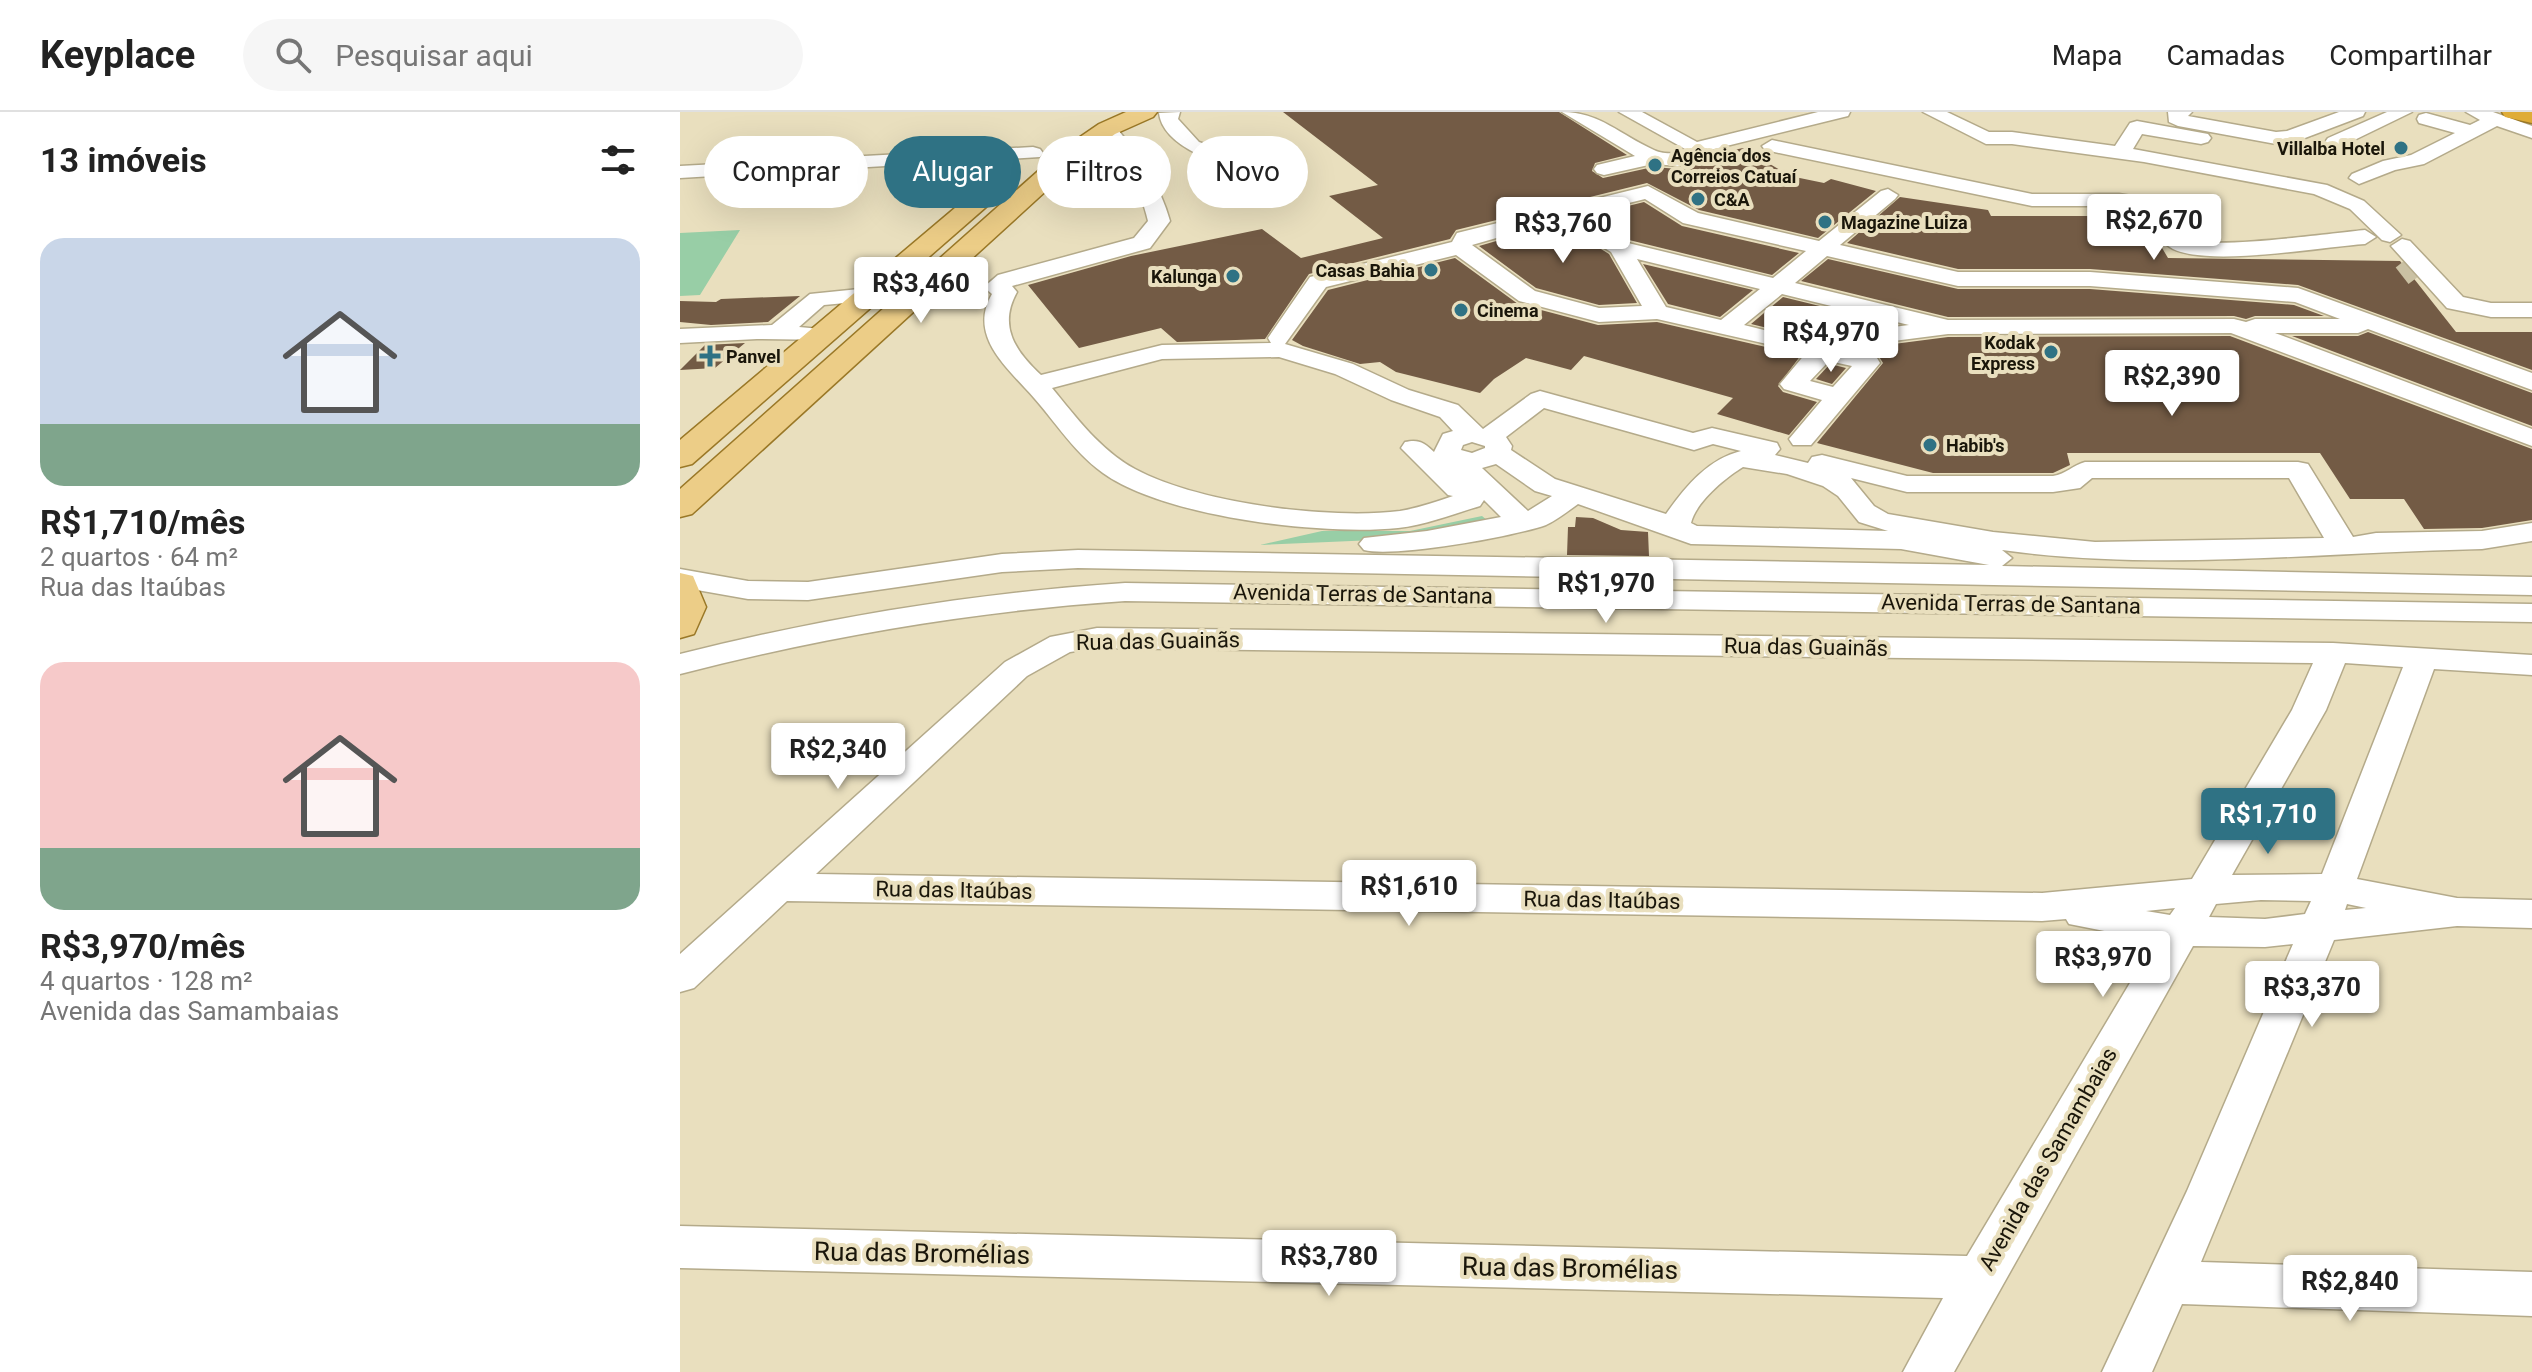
<!DOCTYPE html>
<html lang="pt">
<head>
<meta charset="utf-8">
<style>
	:root { --surface:#fff; --page:#f6f6f6; --text:#222; --muted:#767676; --line:#e0e0e0; --accent:#2f7284 }
	body { margin:0; font-family:Roboto,sans-serif; background:var(--page); color:var(--text); height:100vh; display:flex; flex-direction:column; font-size:30px; white-space:nowrap }
	* { box-sizing:border-box; margin:0 }
	p { font-size:26px; color:var(--muted) }
	.icon { flex:none; width:44px; height:44px; fill:none; stroke:currentColor; stroke-width:2; stroke-linecap:round; stroke-linejoin:round }
	.map { position:relative; flex:1; overflow:hidden }
	.details { display:flex; flex-direction:column; background:var(--surface); width:680px }
	.details>* { flex:none }
	.guide { position:absolute; left:24px; top:24px; width:760px; height:72px; display:flex; gap:16px }
	.price { position:absolute; translate:-50% -68px; padding:0 18px; border-radius:8px; background:#fff; color:#222; font-size:26px; line-height:52px; filter:drop-shadow(0 2px 4px #0008) }
	.price::after { content:''; position:absolute; left:50%; top:48px; width:24px; height:18px; margin-left:-12px; background:inherit; clip-path:polygon(0 0,100% 0,50% 100%) }
	.price.current { background:var(--accent); color:#fff }
	ul { padding:0; list-style:none }
	li { display:grid; align-content:center; gap:16px; height:424px; padding:0 40px }
	li span { display:grid; place-items:center; height:248px; border-radius:24px; color:#555 }
	li>.icon { margin-inline-start:auto }
	span .icon { width:144px; height:144px; fill:#fffc; stroke-width:1 }
	li b { font-size:34px }
	h2 { display:flex; justify-content:space-between; align-items:center; height:96px; padding:0 40px; font-size:34px }
	.tag { padding:0 28px; border-radius:36px; background:var(--surface); box-shadow:0 8px 32px #0002; font-size:28px; line-height:72px }
	.tag.current { background:var(--accent); color:#fff }
	header { display:flex; align-items:center; gap:48px; box-sizing:border-box; height:112px; padding:0 40px; background:var(--surface); border-bottom:2px solid var(--line) }
	header strong { font-size:38px }
	nav { display:flex; gap:44px; margin-inline-start:auto; font-size:28px }
	.search { width:560px; height:72px; background:var(--page); display:flex; align-items:center; gap:20px; box-sizing:border-box; padding:0 28px; border-radius:44px; color:var(--muted); font-size:30px }
	main { display:flex; flex:1; min-height:0 }
	.map>svg:first-child { display:block }
</style>
</head>
<body>
<header>
<strong>Keyplace</strong>
<div class="search"><svg class="icon" aria-label="search" viewBox="0 0 24 24"><circle cx="10" cy="10" r="6"/><path d="M15 15l6 6"/></svg>Pesquisar aqui</div>
<nav><a>Mapa</a><a>Camadas</a><a>Compartilhar</a></nav>
</header>
<main>
<section class="details">
<h2>13 imóveis<svg class="icon" aria-label="filters" viewBox="0 0 24 24"><path d="M4 7h16M4 17h16"/><circle cx="9" cy="7" r="2"/><circle cx="15" cy="17" r="2"/></svg></h2>
<ul>
<li><span style="background:linear-gradient(#c9d6e8 75%,#7fa58c 0)"><svg class="icon" aria-label="home" viewBox="0 0 24 24"><path d="M3 11l9-7 9 7M6 9v11h12V9"/></svg></span><div><b>R$1,710/mês</b><p>2 quartos · 64 m²</p><p>Rua das Itaúbas</p></div></li>
<li><span style="background:linear-gradient(#f6c9c9 75%,#7fa58c 0)"><svg class="icon" aria-label="home" viewBox="0 0 24 24"><path d="M3 11l9-7 9 7M6 9v11h12V9"/></svg></span><div><b>R$3,970/mês</b><p>4 quartos · 128 m²</p><p>Avenida das Samambaias</p></div></li>
</ul>
</section>
<div class="map">
<svg width="1852" height="1260" viewBox="0 0 1852 1260">
	<rect width="100%" height="100%" fill="#e9dfbe"/>
	<path fill="#98cea6" d="M 60,118 L 20,183 L 0,184 L 0,121 Z
		M 802,404 L 808,409 L 695,428 L 580,433 L 642,419 L 730,419 Z"/>
	<path fill="#735b45" d="M 603,0 L 879,0 L 947,43 L 915,51 L 912,59 L 923,66 L 973,55 L 999,57 L 1012,48 L 1006,42 L 1027,44 L 1063,36 L 1110,64 L 1144,71 L 1151,67 L 1196,79 L 1138,126 L 1019,98 L 967,71 L 776,118 L 770,127 L 629,162 L 585,227 L 497,230 L 481,216 L 399,236 L 348,173 L 451,144 L 582,117 L 621,146 L 703,126 L 649,84 L 698,73 Z
		M 1220,85 L 1308,98 L 1311,104 L 1463,104 L 1488,146 L 1720,149 L 1776,220 L 1852,220 L 1852,258 L 1618,173 L 1410,157 L 1278,157 L 1167,131 Z
		M 964,90 L 1002,114 L 1119,141 L 1092,163 L 949,128 L 908,104 Z
		M 879,111 L 929,142 L 957,191 L 919,193 L 856,176 L 799,134 Z
		M 775,146 L 838,192 L 918,213 L 977,210 L 1121,243 L 1098,274 L 1103,280 L 1137,290 L 1109,323 L 1037,302 L 1053,286 L 904,244 L 891,258 L 846,246 L 814,267 L 800,281 L 716,260 L 700,250 L 680,252 L 623,234 L 612,228 L 648,178 Z
		M 1148,147 L 1278,177 L 1410,177 L 1614,193 L 1644,204 L 1575,204 L 1566,207 L 1554,204 L 1268,205 L 1121,169 Z
		M 963,152 L 1073,178 L 1040,205 L 988,192 Z
		M 120,184 L 88,210 L 31,213 L 0,210 L 0,189 L 36,190 L 41,187 Z
		M 1103,185 L 1213,212 L 1120,224 L 1071,212 Z
		M 1688,220 L 1852,281 L 1852,314 L 1612,224 L 1678,224 Z
		M 1550,224 L 1852,337 L 1852,408 L 1802,416 L 1744,417 L 1724,387 L 1670,387 L 1640,341 L 1387,341 L 1390,353 L 1373,361 L 1253,361 L 1137,331 L 1203,251 L 1198,243 L 1175,237 L 1268,225 Z
		M 65,231 L 35,256 L 0,258 L 25,233 Z
		M 1150,252 L 1166,256 L 1152,272 L 1136,267 Z
		M 896,405 L 913,406 L 941,418 L 968,420 L 969,444 L 887,443 L 888,415 L 895,415 Z"/>
	<g fill="none" stroke-linecap="round" stroke-linejoin="round">
		<path stroke="#cac1a3" stroke-width="21" stroke-dasharray="21 11" stroke-linecap="butt" d="M 1724,149 L 1741,171"/>
		<g stroke="#b4aa8a" stroke-width="3">
			<path id="minor" d="M 500,0 L 498,7 L 519,30 L 614,62 L 617,66 L 614,70 L 600,70 C 566,59 484,43 479,1 Z
				M 882,0 C 920,0 940,23 974,38 C 985,44 1000,38 1009,48 L 999,54 L 973,52 L 924,63 L 917,61 L 914,57 L 917,53 L 955,44 Z
				M 939,0 L 962,0 L 1017,30 L 1138,0 L 1170,0 L 1168,4 L 1014,42 Z
				M 1243,0 L 1267,0 L 1309,20 L 1332,20 L 1435,34 L 1450,11 L 1457,9 L 1528,22 L 1531,26 L 1528,30 L 1521,32 L 1462,22 L 1453,37 L 1647,73 L 1684,89 L 1721,123 L 1710,130 L 1702,128 L 1670,97 L 1634,82 L 1464,50 L 1332,32 L 1306,32 Z
				M 1488,0 L 1512,0 L 1508,4 L 1596,20 L 1607,19 L 1659,0 L 1685,0 L 1683,4 L 1617,29 L 1596,32 L 1498,14 L 1489,10 Z
				M 1707,0 L 1732,0 L 1662,34 L 1655,36 L 1645,30 L 1648,26 Z
				M 1786,0 L 1813,0 L 1852,14 L 1852,26 L 1817,14 L 1744,52 L 1715,58 L 1679,72 L 1669,66 L 1672,62 L 1703,49 L 1731,43 L 1775,21 L 1739,11 L 1737,7 L 1739,3 L 1746,1 L 1790,13 L 1800,8 Z
				M 427,11 L 434,13 C 458,42 480,72 490,109 L 470,136 L 332,174 L 337,180 C 318,214 335,239 361,263 L 482,233 L 591,231 L 588,226 L 630,165 L 772,130 L 777,121 L 968,74 L 1018,101 L 1139,129 L 1201,79 L 1208,77 L 1218,83 L 1215,87 L 1160,133 L 1278,160 L 1410,160 L 1618,176 L 1852,261 L 1852,278 L 1688,217 L 1678,221 L 1595,221 L 1852,317 L 1852,334 L 1551,221 L 1268,222 L 1159,236 L 1197,246 L 1200,251 L 1131,333 L 1113,333 L 1109,327 L 1142,288 L 1104,277 L 1100,272 L 1126,241 L 977,207 L 919,210 L 839,189 L 776,143 L 646,175 L 605,232 L 673,252 L 729,278 L 778,293 L 803,317 L 851,282 L 860,279 L 1013,321 L 1032,316 L 1097,331 L 1100,337 L 1095,343 L 1128,351 L 1132,345 L 1142,343 L 1227,364 L 1373,364 C 1386,362 1393,353 1405,350 L 1618,350 L 1628,352 L 1673,425 L 1696,421 L 1802,419 L 1852,411 L 1852,429 L 1802,437 C 1642,440 1481,460 1322,438 L 1332,446 L 1322,454 L 1852,465 L 1852,483 L 398,456 L 322,460 L 128,488 L 68,487 L 0,475 L 0,457 L 68,469 L 128,470 L 322,442 L 398,438 L 1309,453 L 1221,437 L 1011,432 L 898,392 C 888,399 877,408 866,413 C 836,424 714,446 684,438 L 679,432 L 684,426 L 747,419 L 821,405 L 804,388 L 800,394 C 773,402 746,413 718,416 C 643,424 484,405 423,361 C 391,338 372,304 345,276 C 320,249 290,220 312,182 L 304,175 L 318,163 L 454,126 L 468,109 C 460,72 439,47 417,17 ZM 965,87 L 1003,111 L 1126,139 L 1093,166 L 948,131 L 900,103 ZM 879,108 L 931,140 L 962,194 L 919,196 L 855,179 L 792,133 ZM 1147,144 L 1278,174 L 1410,174 L 1615,190 L 1660,207 L 1575,207 L 1566,210 L 1554,207 L 1268,208 L 1115,171 ZM 957,147 L 1080,177 L 1041,208 L 986,195 ZM 1102,182 L 1229,213 L 1120,227 L 1064,213 ZM 599,245 L 655,262 L 711,288 L 760,305 L 773,319 L 763,322 L 754,340 C 744,330 738,327 725,330 L 721,336 L 768,383 L 773,384 C 756,390 738,396 720,399 C 649,408 518,391 455,357 C 421,339 396,305 372,276 L 482,247 ZM 1149,249 L 1172,254 L 1153,275 L 1130,269 ZM 864,296 L 1014,338 L 1033,332 L 1061,339 C 1028,347 1005,375 986,402 L 875,367 L 831,338 L 832,334 L 826,325 ZM 792,330 L 805,334 L 805,336 L 792,341 L 781,338 L 783,333 ZM 816,352 L 855,379 L 872,384 L 848,399 L 802,356 ZM 1063,355 L 1107,362 L 1143,374 L 1158,384 L 1179,410 L 1208,419 L 1017,414 L 1011,411 C 1016,390 1045,366 1063,355 ZM 1171,366 L 1227,380 L 1373,380 L 1400,376 L 1412,366 L 1609,366 L 1644,426 L 1415,430 L 1313,420 L 1208,402 L 1194,394 Z
				M 1092,28 L 1352,82 L 1439,82 L 1483,89 L 1494,95 L 1488,103 C 1493,112 1499,122 1508,127 C 1530,138 1654,121 1685,118 L 1696,125 L 1685,132 C 1640,135 1531,155 1493,137 C 1481,131 1473,114 1466,103 L 1469,99 L 1439,94 L 1352,94 L 1085,38 L 1082,34 Z
				M 353,35 L 360,37 L 363,41 L 360,45 L 0,66 L 0,54 Z
				M 1722,127 L 1730,129 L 1783,185 L 1811,191 L 1852,191 L 1852,205 L 1811,205 L 1767,196 L 1711,134 Z
				M 189,176 L 197,178 L 201,183 L 197,188 L 144,193 L 119,215 L 151,218 L 154,223 L 151,228 L 77,227 L 0,231 L 0,217 L 92,213 L 130,182 Z
				M 445,471 L 1852,492 L 1852,510 L 445,489 C 294,499 147,524 0,562 L 0,542 C 147,505 294,481 445,471 Z
				M 417,516 L 1653,531 L 1852,543 L 1852,563 L 1754,557 L 1677,767 L 1777,786 L 1852,788 L 1852,816 L 1777,814 L 1654,828 L 1521,1150 L 1852,1160 L 1852,1204 L 1502,1192 L 1472,1260 L 1422,1260 L 1507,1079 L 1613,832 L 1585,835 L 1513,834 L 1274,1260 L 1223,1260 L 1263,1186 L 0,1156 L 0,1114 L 1287,1144 L 1475,829 L 1389,812 L 1386,807 L 1362,809 L 107,789 L 14,876 L 0,880 L 0,842 L 325,550 L 370,525 ZM 417,536 L 1633,551 L 1612,598 L 1512,767 L 1362,781 L 136,762 L 347,564 L 390,540 ZM 1665,551 L 1723,555 L 1642,762 L 1552,763 L 1646,598 ZM 1581,788 L 1631,789 L 1625,802 L 1585,807 L 1529,805 L 1536,792 ZM 1667,792 L 1686,796 L 1665,798 ZM 1495,796 L 1490,803 L 1466,799 Z"/>
		</g>
		<g stroke="#9a7827" stroke-width="3">
			<path id="major" d="M 446,0 L 477,0 L 473,5 L 435,22 L 402,46 L 12,402 L 0,405 L 0,377 L 384,36 L 419,12 Z
				M 297,82 L 306,85 L 310,90 L 306,95 L 12,352 L 0,355 L 0,328 L 288,85 Z
				M 0,461 L 13,464 L 26,495 L 14,522 L 0,526 Z"/>
		</g>
		<g stroke="#9a7827" stroke-width="3">
			<path id="highway" d="M 1822,0 L 1852,0 L 1852,11 L 1825,5 Z"/>
		</g>
		<use href="#minor" fill="#fff" fill-rule="evenodd"/>
		<use href="#major" fill="#eccd87" fill-rule="evenodd"/>
		<use href="#highway" fill="#dfac37" fill-rule="evenodd"/>
	</g>
	<g fill="#2f7284" stroke="#e9dfbe" stroke-width="3">
		<circle cx="1721" cy="36" r="8"/>
		<circle cx="975" cy="53" r="8"/>
		<circle cx="1018" cy="87" r="8"/>
		<circle cx="1145" cy="110" r="8"/>
		<circle cx="751" cy="158" r="8"/>
		<circle cx="553" cy="164" r="8"/>
		<circle cx="781" cy="198" r="8"/>
		<circle cx="1371" cy="240" r="8"/>
		<path d="M26 232h8v8h8v8h-8v8h-8v-8h-8v-8h8z"/>
		<circle cx="1250" cy="333" r="8"/>
	</g>
	<g text-anchor="middle" dominant-baseline="central" stroke-width="8" stroke-linejoin="round" paint-order="stroke">
		<g font-size="18" font-weight="bold" fill="#1a160a" stroke="#e9dfbe" text-anchor="start">
			<text x="1705" y="36" text-anchor="end">Villalba Hotel</text>
			<text x="991" y="43">Agência dos<tspan x="991" dy="21">Correios Catuaí</tspan></text>
			<text x="1034" y="87">C&amp;A</text>
			<text x="1161" y="110">Magazine Luiza</text>
			<text x="735" y="158" text-anchor="end">Casas Bahia</text>
			<text x="537" y="164" text-anchor="end">Kalunga</text>
			<text x="797" y="198">Cinema</text>
			<text x="1355" y="230" text-anchor="end">Kodak<tspan x="1355" dy="21">Express</tspan></text>
			<text x="46" y="244">Panvel</text>
			<text x="1266" y="333">Habib's</text>
		</g>
		<g font-size="22" fill="#1a160a" stroke="#e9dfbe">
			<text transform="translate(683 482) rotate(1)">Avenida Terras de Santana</text>
			<text transform="translate(1331 492) rotate(1)">Avenida Terras de Santana</text>
			<text transform="translate(478 529) rotate(-1)">Rua das Guainãs</text>
			<text transform="translate(1126 535) rotate(1)">Rua das Guainãs</text>
			<text transform="translate(274 778) rotate(1)">Rua das Itaúbas</text>
			<text transform="translate(922 788) rotate(1)">Rua das Itaúbas</text>
			<text transform="translate(1368 1047) rotate(-60)">Avenida das Samambaias</text>
		</g>
		<g font-size="26" fill="#1a160a" stroke="#e9dfbe">
			<text transform="translate(242 1141) rotate(1)">Rua das Bromélias</text>
			<text transform="translate(890 1156) rotate(1)">Rua das Bromélias</text>
		</g>
	</g>
</svg>
<b class="price" style="left:1474px;top:150px">R$2,670</b>
<b class="price" style="left:883px;top:153px">R$3,760</b>
<b class="price" style="left:241px;top:213px">R$3,460</b>
<b class="price" style="left:1151px;top:262px">R$4,970</b>
<b class="price" style="left:1492px;top:306px">R$2,390</b>
<b class="price" style="left:926px;top:513px">R$1,970</b>
<b class="price" style="left:158px;top:679px">R$2,340</b>
<b class="price current" style="left:1588px;top:744px">R$1,710</b>
<b class="price" style="left:729px;top:816px">R$1,610</b>
<b class="price" style="left:1423px;top:887px">R$3,970</b>
<b class="price" style="left:1632px;top:917px">R$3,370</b>
<b class="price" style="left:649px;top:1186px">R$3,780</b>
<b class="price" style="left:1670px;top:1211px">R$2,840</b>
<div class="guide">
<a class="tag">Comprar</a>
<a class="tag current">Alugar</a>
<a class="tag">Filtros</a>
<a class="tag">Novo</a>
</div>
</div>
</main>
</body>
</html>
